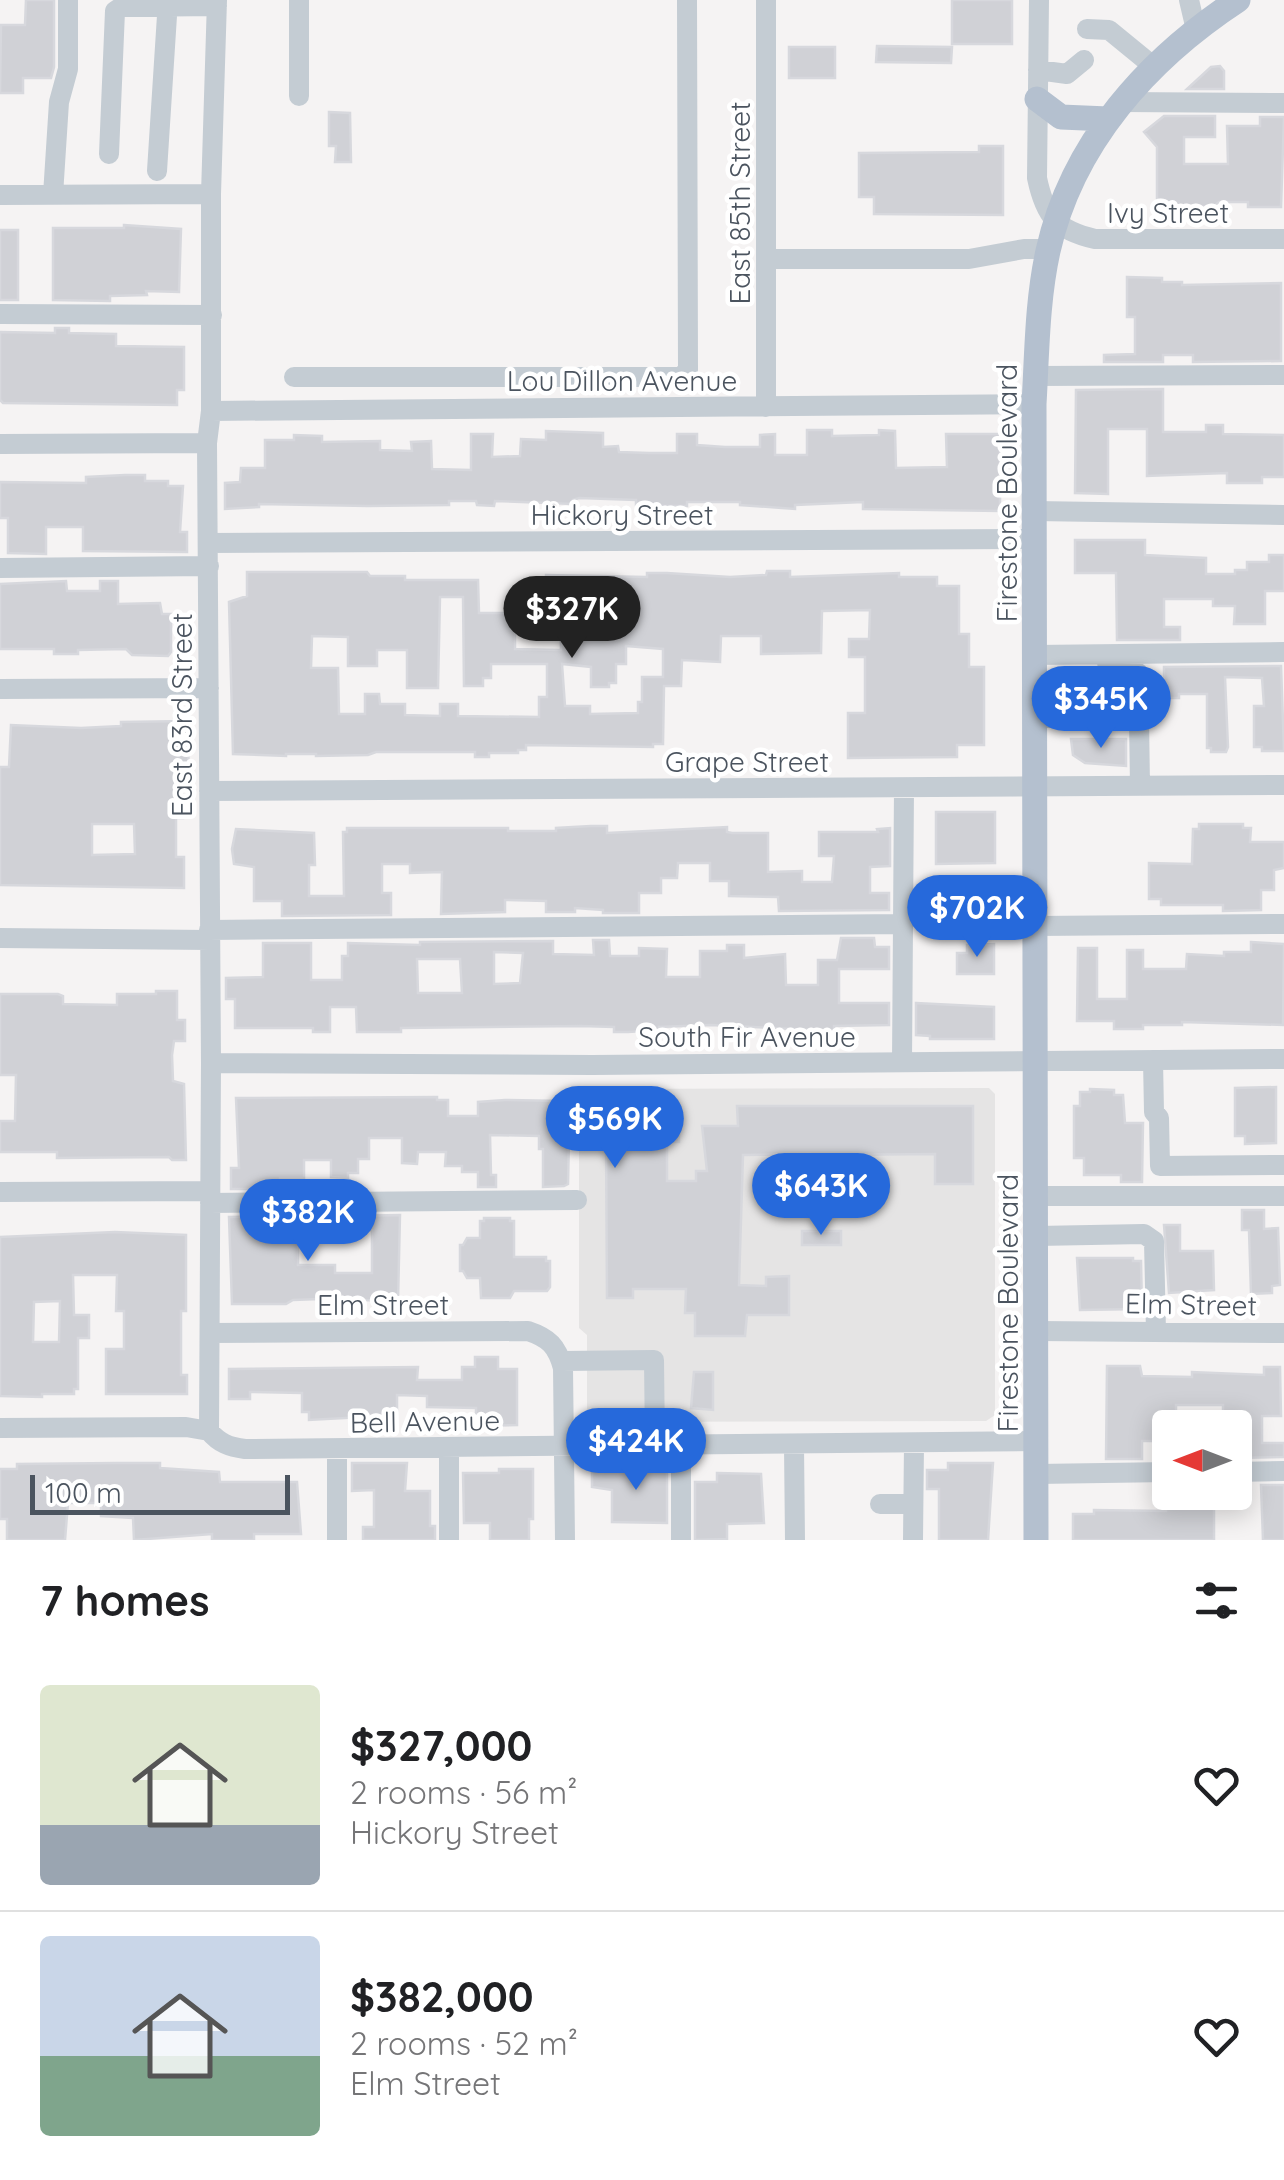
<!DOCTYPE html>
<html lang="en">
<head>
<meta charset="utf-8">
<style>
	:root { --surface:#fff; --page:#f6f6f6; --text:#202124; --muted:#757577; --line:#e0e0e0; --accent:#2669db }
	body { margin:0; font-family:Quicksand,sans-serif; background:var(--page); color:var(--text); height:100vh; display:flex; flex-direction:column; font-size:38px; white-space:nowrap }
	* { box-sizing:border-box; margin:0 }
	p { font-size:32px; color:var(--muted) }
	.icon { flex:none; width:55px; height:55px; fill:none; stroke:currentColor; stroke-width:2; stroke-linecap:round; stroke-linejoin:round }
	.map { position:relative; height:1540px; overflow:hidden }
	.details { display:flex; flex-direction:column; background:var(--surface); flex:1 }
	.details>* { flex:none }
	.needle { width:65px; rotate:270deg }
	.fabs { position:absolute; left:1152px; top:1410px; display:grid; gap:20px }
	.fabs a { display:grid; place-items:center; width:100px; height:100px; border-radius:10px; background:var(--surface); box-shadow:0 5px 25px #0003; font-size:50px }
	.scale { position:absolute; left:30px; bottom:25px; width:260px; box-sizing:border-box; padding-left:10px; border:5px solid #4b545f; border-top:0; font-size:28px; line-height:35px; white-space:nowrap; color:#4b545f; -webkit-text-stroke:8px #fff; paint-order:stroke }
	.price { position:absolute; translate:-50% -85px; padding:0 22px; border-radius:35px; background:var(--accent); color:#fff; font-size:32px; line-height:65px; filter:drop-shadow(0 2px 5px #0008) }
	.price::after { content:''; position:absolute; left:50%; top:60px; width:30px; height:22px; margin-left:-15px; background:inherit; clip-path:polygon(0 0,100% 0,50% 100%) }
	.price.current { background:#222; color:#fff }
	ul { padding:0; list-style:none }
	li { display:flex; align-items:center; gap:30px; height:250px; padding:0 40px }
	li+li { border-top:2px solid var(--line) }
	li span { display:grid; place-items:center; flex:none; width:280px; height:200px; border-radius:10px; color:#555 }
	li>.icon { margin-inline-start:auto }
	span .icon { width:120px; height:120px; fill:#fffc; stroke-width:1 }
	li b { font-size:42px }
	h2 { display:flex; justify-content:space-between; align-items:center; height:120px; padding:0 40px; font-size:42px }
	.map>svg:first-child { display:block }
</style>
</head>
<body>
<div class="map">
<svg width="1284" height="1540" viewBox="0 0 1284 1540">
	<rect width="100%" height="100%" fill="#f5f3f3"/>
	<path fill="#e5e4e4" d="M 989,1088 L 995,1094 L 995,1415 L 986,1421 L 596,1422 L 587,1413 L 587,1335 L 579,1328 L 579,1089 Z"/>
	<path fill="#d0d1d6" stroke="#d7d8dd" stroke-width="2.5" fill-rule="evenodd" d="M 26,0 L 54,0 L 54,67 L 51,78 L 23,78 L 23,93 L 0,93 L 1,25 L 25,25 Z
		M 952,0 L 1012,0 L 1012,44 L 952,44 Z
		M 877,46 L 952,47 L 951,63 L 876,62 Z
		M 789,47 L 835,47 L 835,78 L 789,78 Z
		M 1220,66 L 1224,71 L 1224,89 L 1187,89 L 1211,67 Z
		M 329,112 L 350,113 L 351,162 L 335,162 L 336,146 L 329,146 Z
		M 1164,116 L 1215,116 L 1215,137 L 1184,137 L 1184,164 L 1228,164 L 1227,126 L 1260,126 L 1260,117 L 1284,117 L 1281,207 L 1248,207 L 1248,202 L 1219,202 L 1213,207 L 1184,207 L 1185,219 L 1157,220 L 1157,147 L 1144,132 Z
		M 979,146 L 1003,146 L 1003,215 L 874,214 L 874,197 L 859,197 L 859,153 L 979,152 Z
		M 124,225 L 181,229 L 179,292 L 146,291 L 147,295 L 110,296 L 110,301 L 53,300 L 53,228 L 124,228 Z
		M 0,230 L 18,230 L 18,300 L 0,300 Z
		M 1127,277 L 1162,278 L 1162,282 L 1182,282 L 1182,285 L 1281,283 L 1281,361 L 1193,362 L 1193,355 L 1163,355 L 1163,362 L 1104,362 L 1104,355 L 1135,354 L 1135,317 L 1127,317 Z
		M 55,328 L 69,328 L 69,333 L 116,334 L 116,346 L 184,347 L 184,390 L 177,390 L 177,405 L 3,403 L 0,400 L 0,332 L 55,333 Z
		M 1163,389 L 1163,432 L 1206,432 L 1206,425 L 1223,425 L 1223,434 L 1284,435 L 1284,477 L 1262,477 L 1262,483 L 1227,483 L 1227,473 L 1147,476 L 1147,429 L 1108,429 L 1108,494 L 1075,493 L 1076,390 Z
		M 807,430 L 832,430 L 832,436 L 879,435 L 879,430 L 895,431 L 896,468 L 947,467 L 946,434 L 1000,434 L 1000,511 L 863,509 L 863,502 L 795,505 L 795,509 L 740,505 L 740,502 L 687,502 L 687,506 L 661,506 L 636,505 L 636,500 L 579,498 L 573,500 L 573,504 L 495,501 L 494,506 L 477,505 L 476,501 L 449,501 L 449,505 L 368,506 L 259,504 L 259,507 L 225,509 L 225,483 L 240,482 L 241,468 L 265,468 L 265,440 L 294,440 L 294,435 L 322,436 L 322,442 L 380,441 L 380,450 L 412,451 L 411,442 L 431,441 L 432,469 L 471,470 L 471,434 L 493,434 L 492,457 L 520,456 L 521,439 L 546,440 L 546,431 L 603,433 L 603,447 L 618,446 L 619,452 L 649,453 L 677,453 L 677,434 L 697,434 L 697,445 L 725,447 L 760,447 L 760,435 L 775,434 L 775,455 L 807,455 Z
		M 125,475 L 145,475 L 145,481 L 168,481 L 168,486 L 183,486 L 180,532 L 187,532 L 187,552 L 83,551 L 83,527 L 46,527 L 46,554 L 8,553 L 8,518 L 0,518 L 0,482 L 86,483 L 86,477 Z
		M 1075,540 L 1145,540 L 1145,555 L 1206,558 L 1206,574 L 1235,574 L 1235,570 L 1247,570 L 1247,562 L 1269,562 L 1269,555 L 1284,555 L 1284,591 L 1265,591 L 1265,624 L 1234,624 L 1235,606 L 1213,606 L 1213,599 L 1164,599 L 1164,627 L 1180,627 L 1180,640 L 1117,640 L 1116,573 L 1075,573 Z
		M 767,571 L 790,571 L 790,577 L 899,573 L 899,577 L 937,577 L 937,586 L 959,586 L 959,634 L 969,634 L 969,667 L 984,667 L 984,745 L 957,745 L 957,757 L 848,758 L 848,713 L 865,713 L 865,657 L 849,657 L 849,639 L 869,639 L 870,610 L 822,611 L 821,653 L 761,654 L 761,636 L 721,636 L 720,662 L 682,660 L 681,686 L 664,686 L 663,744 L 653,744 L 653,747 L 526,745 L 526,750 L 518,750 L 518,753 L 489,753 L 489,757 L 475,757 L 475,752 L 376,752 L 368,755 L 316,756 L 316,754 L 286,754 L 286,756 L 233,754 L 229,602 L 247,596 L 247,572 L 367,572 L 370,576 L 405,576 L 405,580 L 478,580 L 479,613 L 515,613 L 515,649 L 561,650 L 560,621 L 545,621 L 546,575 L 647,577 L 647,573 L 667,573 L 730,577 L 766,575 ZM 440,597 L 463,597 L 464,686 L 483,686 L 483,678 L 491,678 L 491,664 L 547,664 L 547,697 L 539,697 L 539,717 L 458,716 L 458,704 L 440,704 L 440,716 L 405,715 L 405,704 L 380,704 L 379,694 L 365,694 L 365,714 L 339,714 L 338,668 L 311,668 L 312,636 L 348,637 L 348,666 L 377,666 L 377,650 L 407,650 L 407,688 L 438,688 ZM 626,646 L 663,649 L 663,677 L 642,677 L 642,702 L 638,702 L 638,713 L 590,714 L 590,706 L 565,706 L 562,664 L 591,667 L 591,687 L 609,687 L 609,683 L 616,683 L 616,664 L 626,664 Z
		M 66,581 L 67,591 L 100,591 L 100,581 L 118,581 L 118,604 L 160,603 L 162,614 L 171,614 L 171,652 L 168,656 L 132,655 L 126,649 L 78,650 L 78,654 L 54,654 L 54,649 L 0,649 L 0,584 Z
		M 1281,666 L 1284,751 L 1262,751 L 1262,747 L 1254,747 L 1254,706 L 1264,706 L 1262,678 L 1225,677 L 1228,747 L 1226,752 L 1211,752 L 1211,748 L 1207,748 L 1207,694 L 1179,694 L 1179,698 L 1164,698 L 1164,667 Z
		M 1072,668 L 1094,668 L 1100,675 L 1120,678 L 1124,681 L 1125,692 L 1072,691 Z
		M 189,721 L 188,788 L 182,788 L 183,818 L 176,818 L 176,857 L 184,857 L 184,888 L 0,885 L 0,767 L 9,767 L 11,725 L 81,728 L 121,726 L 121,722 ZM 92,824 L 134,824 L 135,854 L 92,855 Z
		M 1071,739 L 1126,739 L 1126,766 L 1085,763 L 1073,755 Z
		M 936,812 L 995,812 L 995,863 L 936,864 Z
		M 1199,824 L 1243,824 L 1243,828 L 1251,828 L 1250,842 L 1284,842 L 1284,868 L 1274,870 L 1274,890 L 1261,890 L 1261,910 L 1223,911 L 1223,905 L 1161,905 L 1161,899 L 1149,899 L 1149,863 L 1192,864 L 1193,829 L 1199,829 Z
		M 591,826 L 607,826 L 607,833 L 727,827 L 727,832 L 732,833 L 768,833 L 768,872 L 802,871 L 802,882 L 832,882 L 834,856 L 819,856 L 819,832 L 878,832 L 877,829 L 890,828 L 890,866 L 870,867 L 870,893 L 889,893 L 889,910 L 779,911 L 778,897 L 729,896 L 729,881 L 710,881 L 710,863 L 678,863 L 677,878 L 661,878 L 661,893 L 639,893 L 639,913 L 603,913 L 603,910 L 575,908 L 575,912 L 546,912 L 546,901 L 505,900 L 505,912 L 441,914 L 442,872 L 410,873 L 410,864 L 382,864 L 382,893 L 391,893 L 391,915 L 282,916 L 282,901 L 254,901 L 254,867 L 234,864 L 232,849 L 236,829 L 314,833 L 315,865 L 309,865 L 309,896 L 344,896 L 343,832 L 347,832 L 347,828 L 508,828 L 508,831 L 556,831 L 556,828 Z
		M 841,938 L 874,938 L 875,947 L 889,947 L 889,969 L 839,969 L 839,1003 L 889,1003 L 889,1025 L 834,1026 L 834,1031 L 710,1025 L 659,1027 L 659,1030 L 628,1032 L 614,1032 L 614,1027 L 581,1026 L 401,1028 L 401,1032 L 357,1032 L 356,1007 L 330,1007 L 330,1032 L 313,1032 L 313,1028 L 235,1028 L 235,999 L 226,999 L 226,978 L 263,977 L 263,943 L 311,943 L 311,980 L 342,980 L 342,956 L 348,956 L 348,943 L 420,945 L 420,942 L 553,941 L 553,954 L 594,955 L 593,940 L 609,940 L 610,956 L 639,956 L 639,948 L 667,949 L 666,977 L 700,977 L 700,951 L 727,951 L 727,945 L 744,945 L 744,958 L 785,954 L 786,985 L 818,985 L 818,960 L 837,960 ZM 494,952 L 523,953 L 520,983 L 494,984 ZM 417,959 L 460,959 L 462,993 L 418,993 Z
		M 1251,942 L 1284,944 L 1283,1025 L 1182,1022 L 1182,1025 L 1143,1025 L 1143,1029 L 1114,1029 L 1114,1021 L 1077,1021 L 1078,948 L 1097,948 L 1097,999 L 1127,999 L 1127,950 L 1143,950 L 1143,969 L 1186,969 L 1187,954 L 1224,956 L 1224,952 L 1251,952 Z
		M 994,944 L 994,974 L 957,974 L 957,953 L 967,953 L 967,945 Z
		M 156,991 L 177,991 L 177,1020 L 185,1020 L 185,1041 L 174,1041 L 172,1055 L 173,1081 L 184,1084 L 186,1160 L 172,1160 L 169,1157 L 57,1158 L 57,1152 L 0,1152 L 0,1121 L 15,1121 L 16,1075 L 0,1075 L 0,994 L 58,994 L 63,996 L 63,1004 L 117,1005 L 117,994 L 156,994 Z
		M 916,1003 L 994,1007 L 994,1039 L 930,1039 L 930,1036 L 916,1035 Z
		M 1276,1087 L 1276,1143 L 1245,1144 L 1245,1136 L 1235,1136 L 1235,1088 Z
		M 1090,1089 L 1114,1090 L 1114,1095 L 1123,1095 L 1125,1123 L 1143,1123 L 1142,1182 L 1121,1182 L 1121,1175 L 1084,1175 L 1084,1158 L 1074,1158 L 1074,1106 L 1080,1106 L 1080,1092 L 1090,1092 Z
		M 437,1097 L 437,1100 L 448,1100 L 448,1116 L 478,1116 L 478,1102 L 505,1100 L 679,1103 L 679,1142 L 667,1142 L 667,1181 L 696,1181 L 696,1171 L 707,1171 L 702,1126 L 738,1126 L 737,1106 L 973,1106 L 973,1184 L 935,1184 L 935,1154 L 832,1155 L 832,1170 L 810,1170 L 810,1154 L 743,1155 L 739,1285 L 766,1286 L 766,1277 L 789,1276 L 789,1315 L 747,1315 L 745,1336 L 695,1336 L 695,1313 L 685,1313 L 686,1289 L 633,1289 L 633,1298 L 607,1298 L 606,1137 L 569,1137 L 568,1184 L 564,1186 L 543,1187 L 543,1149 L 539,1149 L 539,1136 L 490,1135 L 491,1175 L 496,1175 L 496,1187 L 478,1187 L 478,1172 L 462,1172 L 462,1166 L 445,1166 L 446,1152 L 418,1152 L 417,1164 L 402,1163 L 402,1138 L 369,1138 L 369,1159 L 358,1159 L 358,1173 L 348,1173 L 348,1178 L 331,1177 L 331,1160 L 304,1160 L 304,1178 L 280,1178 L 280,1189 L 231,1189 L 231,1168 L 239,1168 L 236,1098 Z
		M 1242,1210 L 1264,1210 L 1264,1229 L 1278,1228 L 1280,1285 L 1272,1286 L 1272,1293 L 1251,1294 L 1249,1230 L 1242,1230 Z
		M 400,1215 L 398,1301 L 320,1299 L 293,1300 L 286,1304 L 232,1304 L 229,1217 L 282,1216 L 283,1232 L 298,1232 L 298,1265 L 335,1265 L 335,1273 L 372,1273 L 372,1230 L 342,1231 L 342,1216 Z
		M 484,1218 L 510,1218 L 510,1221 L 514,1221 L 514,1257 L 546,1257 L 546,1261 L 550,1261 L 550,1287 L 547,1291 L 514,1291 L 510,1298 L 481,1298 L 480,1278 L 467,1278 L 463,1271 L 460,1271 L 460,1245 L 463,1245 L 467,1238 L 480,1238 L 480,1221 L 484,1221 Z
		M 1164,1225 L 1180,1225 L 1180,1251 L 1213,1251 L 1214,1290 L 1169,1293 Z
		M 802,1231 L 841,1231 L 841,1245 L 802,1245 Z
		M 115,1232 L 186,1235 L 186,1311 L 181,1311 L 181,1375 L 187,1375 L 187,1394 L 106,1394 L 106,1349 L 124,1349 L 124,1311 L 116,1311 L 117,1275 L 73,1275 L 74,1315 L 89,1315 L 89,1338 L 78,1338 L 78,1389 L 74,1389 L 74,1394 L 42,1394 L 42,1397 L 0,1396 L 0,1237 ZM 60,1301 L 59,1342 L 33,1342 L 34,1302 Z
		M 1077,1258 L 1133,1258 L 1133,1261 L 1141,1261 L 1142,1309 L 1080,1310 Z
		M 475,1357 L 498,1357 L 498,1369 L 517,1369 L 517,1425 L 476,1426 L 476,1408 L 427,1407 L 427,1396 L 397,1395 L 397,1428 L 382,1428 L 382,1416 L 309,1420 L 309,1412 L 302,1412 L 302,1393 L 250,1392 L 250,1399 L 229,1399 L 229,1369 L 418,1367 L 417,1380 L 462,1380 L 462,1367 L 475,1367 Z
		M 1107,1366 L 1140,1366 L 1142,1376 L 1192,1377 L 1192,1372 L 1264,1375 L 1264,1367 L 1280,1367 L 1281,1416 L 1262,1416 L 1262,1443 L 1284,1443 L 1284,1457 L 1235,1458 L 1235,1428 L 1223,1428 L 1223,1405 L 1176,1405 L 1176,1428 L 1170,1428 L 1170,1435 L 1162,1435 L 1162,1441 L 1142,1441 L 1142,1459 L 1106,1459 Z
		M 694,1372 L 713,1372 L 713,1410 L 691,1408 Z
		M 116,1463 L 160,1463 L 160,1468 L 219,1472 L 220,1482 L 297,1482 L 301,1534 L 254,1534 L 254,1540 L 212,1540 L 212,1534 L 134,1540 L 133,1518 L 101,1516 L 101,1503 L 68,1503 L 65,1540 L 7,1540 L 7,1519 L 0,1519 L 0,1469 L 17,1469 L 17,1464 Z
		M 352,1463 L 407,1463 L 405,1491 L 430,1491 L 430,1526 L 435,1526 L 435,1540 L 363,1540 L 363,1527 L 374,1527 L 374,1490 L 352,1491 Z
		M 948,1463 L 993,1463 L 988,1540 L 939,1540 L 939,1489 L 927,1489 L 927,1470 L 948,1470 Z
		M 655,1465 L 667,1465 L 667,1523 L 612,1522 L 612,1490 L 592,1487 L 592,1470 Z
		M 499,1469 L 533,1469 L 533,1519 L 529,1519 L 529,1540 L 490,1540 L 490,1523 L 464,1523 L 463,1473 L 499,1473 Z
		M 717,1473 L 761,1474 L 764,1523 L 727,1524 L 727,1539 L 695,1540 L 695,1482 L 717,1482 Z
		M 1261,1485 L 1284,1485 L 1284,1540 L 1263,1540 Z
		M 1182,1492 L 1206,1492 L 1206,1498 L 1214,1499 L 1214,1540 L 1073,1540 L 1073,1514 L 1094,1514 L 1094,1510 L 1166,1511 L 1166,1506 L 1181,1506 Z"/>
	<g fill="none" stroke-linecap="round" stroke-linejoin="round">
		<path stroke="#c4ccd3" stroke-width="20" d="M 766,0 L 766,407
			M 1039,0 L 1037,178 C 1045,216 1056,230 1095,239 L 1284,239
			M 1189,0 L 1196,30
			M 1087,29 L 1109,30 L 1153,66
			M 1038,70 L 1067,74 L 1084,60
			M 299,96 L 299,0
			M 1121,102 L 1284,103
			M 109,154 L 115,11 L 121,7 L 217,6
			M 157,171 L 168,0
			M 0,195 L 211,194
			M 53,195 L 59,102 L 68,69 L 68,0
			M 766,259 L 969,259 L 1024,249 L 1048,249
			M 0,314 L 212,315
			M 1035,376 L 1284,375
			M 294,377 L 681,377 L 688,370 L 687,0
			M 211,411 L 1034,404
			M 0,444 L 207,443
			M 1035,511 L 1284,515
			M 209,543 L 1035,539
			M 0,568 L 209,566
			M 1035,655 L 1284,652
			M 1107,663 L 1124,664 L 1138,673 L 1139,718
			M 0,689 L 209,688
			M 1036,718 L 1139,718 L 1140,786
			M 209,791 L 1284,785
			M 1037,926 L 1284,924
			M 209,930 L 903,924
			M 0,938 L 209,940
			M 1153,1060 L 1154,1112 L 1159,1118 L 1160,1166 L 1284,1165
			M 902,1062 L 904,788
			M 211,1063 L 592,1065 L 1284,1059
			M 0,1192 L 210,1191
			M 1037,1196 L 1284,1196
			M 210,1203 L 577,1200
			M 1037,1236 L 1144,1234 L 1154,1241 L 1156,1332
			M 1037,1331 L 1284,1333
			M 211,1333 L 528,1331 C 549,1338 557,1346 563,1368 L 565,1540
			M 562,1361 L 654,1360 L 655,1445
			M 0,1428 L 186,1427 L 209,1431 C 219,1443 229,1447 245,1449 L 1037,1441
			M 209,1431 L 211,1063 L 207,443 L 211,411 L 211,194 L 217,0
			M 794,1446 L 795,1540
			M 449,1448 L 449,1540
			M 1235,1472 L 1284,1471
			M 1037,1474 L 1170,1472
			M 880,1504 L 913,1504
			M 337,1540 L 337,1450
			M 681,1540 L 681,1446
			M 913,1540 L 914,1444"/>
		<path stroke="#b4c0cf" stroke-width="25" d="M 1037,99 L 1061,117 L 1108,119
			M 1036,1540 L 1034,404 C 1037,353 1037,301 1048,251 C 1072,143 1148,59 1238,0"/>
	</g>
	<g text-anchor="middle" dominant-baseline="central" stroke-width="9" stroke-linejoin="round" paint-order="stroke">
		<g font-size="28" fill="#4b545f" stroke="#fff">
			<text transform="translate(739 203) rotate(-90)">East 85th Street</text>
			<text x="1168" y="212">Ivy Street</text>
			<text x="622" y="380">Lou Dillon Avenue</text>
			<text transform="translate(1006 493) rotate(-90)">Firestone Boulevard</text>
			<text x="622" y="514">Hickory Street</text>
			<text transform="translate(181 715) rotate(-90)">East 83rd Street</text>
			<text x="747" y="761">Grape Street</text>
			<text x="747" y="1036">South Fir Avenue</text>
			<text transform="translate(1007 1303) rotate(-90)">Firestone Boulevard</text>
			<text x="383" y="1304">Elm Street</text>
			<text transform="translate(1191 1304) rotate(1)">Elm Street</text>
			<text transform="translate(425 1421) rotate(-1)">Bell Avenue</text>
		</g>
	</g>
</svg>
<div class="fabs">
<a><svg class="needle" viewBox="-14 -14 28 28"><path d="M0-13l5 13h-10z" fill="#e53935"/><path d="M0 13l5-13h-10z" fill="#757577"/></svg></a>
</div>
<div class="scale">100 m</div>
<b class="price current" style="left:572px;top:661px">$327K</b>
<b class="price" style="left:1101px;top:751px">$345K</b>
<b class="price" style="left:977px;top:960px">$702K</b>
<b class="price" style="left:615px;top:1171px">$569K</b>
<b class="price" style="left:821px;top:1238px">$643K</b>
<b class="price" style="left:308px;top:1264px">$382K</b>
<b class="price" style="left:636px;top:1493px">$424K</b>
</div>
<section class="details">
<h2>7 homes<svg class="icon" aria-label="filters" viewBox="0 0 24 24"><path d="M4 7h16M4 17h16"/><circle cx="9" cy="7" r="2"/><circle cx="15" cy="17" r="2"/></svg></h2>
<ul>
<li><span style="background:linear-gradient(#dfe7d0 70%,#9aa5b1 0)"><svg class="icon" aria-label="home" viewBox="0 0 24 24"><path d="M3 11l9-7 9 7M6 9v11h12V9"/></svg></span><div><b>$327,000</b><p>2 rooms · 56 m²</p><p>Hickory Street</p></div><svg class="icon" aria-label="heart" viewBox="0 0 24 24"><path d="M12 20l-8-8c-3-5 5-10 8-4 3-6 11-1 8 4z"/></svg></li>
<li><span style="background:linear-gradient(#c9d6e8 60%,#7fa58c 0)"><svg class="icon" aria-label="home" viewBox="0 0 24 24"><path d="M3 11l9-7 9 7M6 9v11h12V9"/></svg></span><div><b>$382,000</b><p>2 rooms · 52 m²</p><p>Elm Street</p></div><svg class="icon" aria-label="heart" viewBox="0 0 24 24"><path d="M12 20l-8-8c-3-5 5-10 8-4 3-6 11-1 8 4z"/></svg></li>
</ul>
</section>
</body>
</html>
